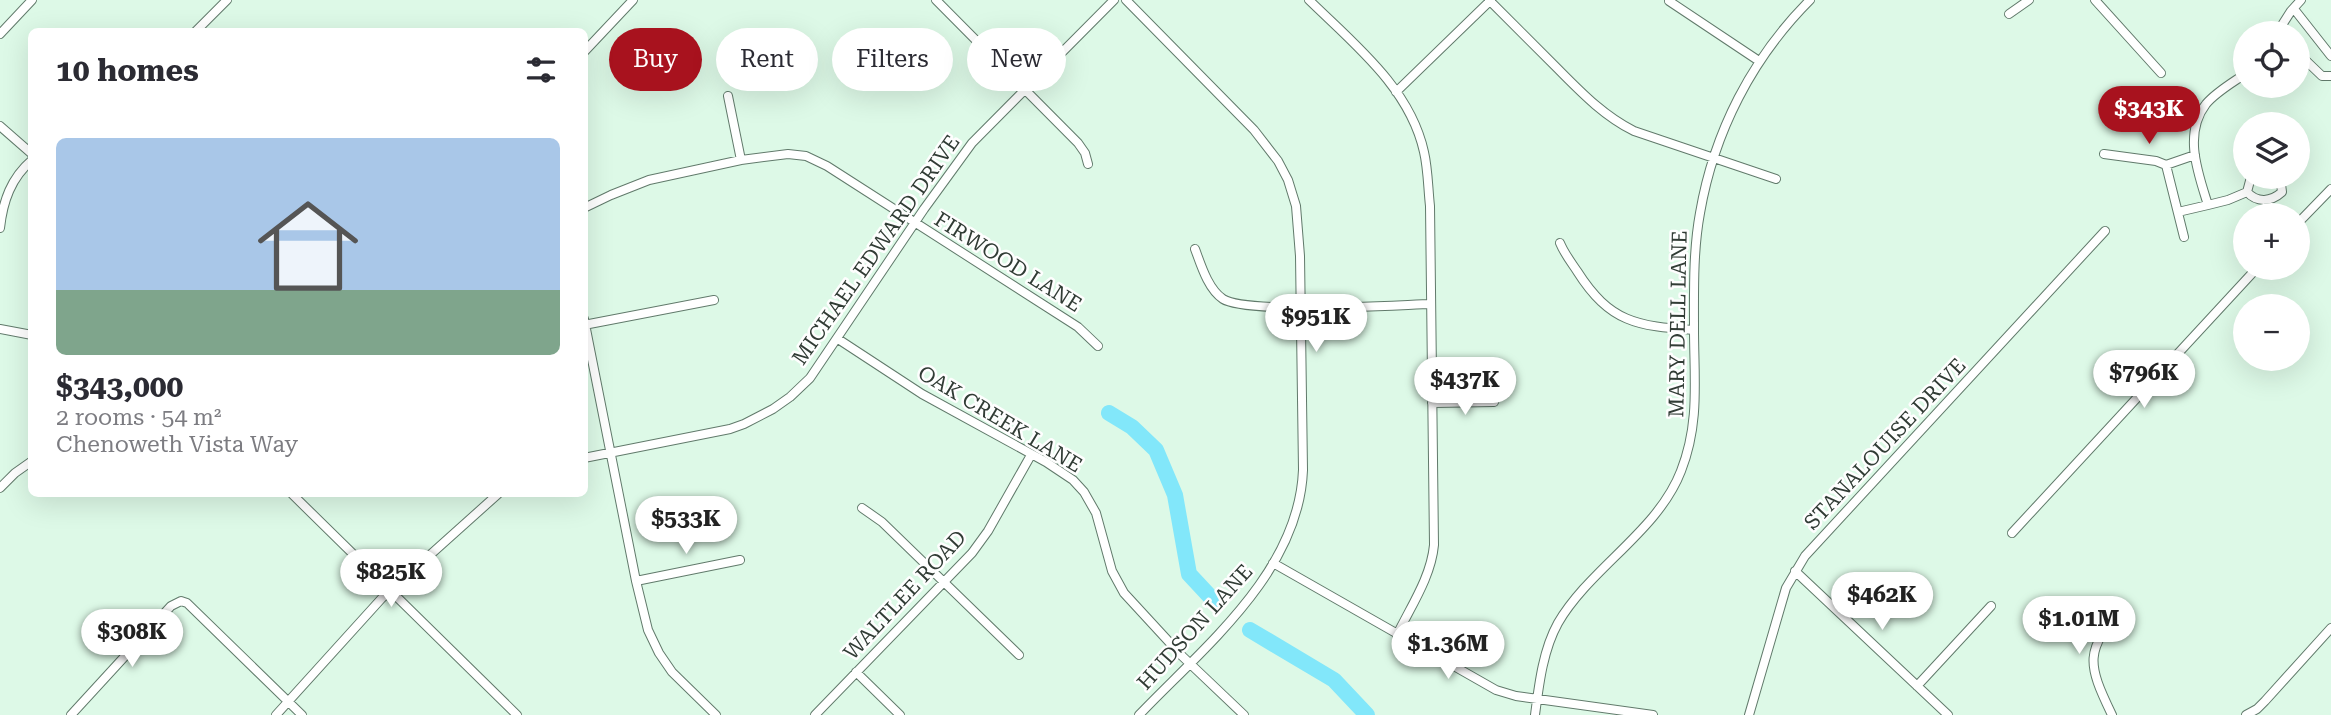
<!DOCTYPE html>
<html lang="en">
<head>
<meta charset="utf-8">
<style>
	:root { --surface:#fff; --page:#f2f2f3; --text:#2b2b33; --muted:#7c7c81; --accent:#a8121e }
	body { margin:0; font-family:"Roboto Serif",serif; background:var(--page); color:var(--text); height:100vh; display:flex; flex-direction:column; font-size:26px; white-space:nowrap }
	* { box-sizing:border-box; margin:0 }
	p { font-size:23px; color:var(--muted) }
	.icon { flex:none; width:38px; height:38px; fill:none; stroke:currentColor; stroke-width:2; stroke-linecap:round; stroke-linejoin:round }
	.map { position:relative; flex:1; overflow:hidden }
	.details { position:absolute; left:28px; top:28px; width:560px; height:469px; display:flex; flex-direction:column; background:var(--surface); border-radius:10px; box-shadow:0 7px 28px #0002 }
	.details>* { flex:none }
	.top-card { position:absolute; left:609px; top:28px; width:665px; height:63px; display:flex; gap:14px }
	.buttons { position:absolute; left:2233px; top:21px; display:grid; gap:14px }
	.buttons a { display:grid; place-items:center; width:77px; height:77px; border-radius:50%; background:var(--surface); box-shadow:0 7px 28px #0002; font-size:35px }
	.price { position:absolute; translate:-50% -60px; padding:0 16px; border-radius:24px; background:#fff; color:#222; font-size:23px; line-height:46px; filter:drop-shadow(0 2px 4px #0008) }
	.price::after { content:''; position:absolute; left:50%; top:42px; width:21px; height:16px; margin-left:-10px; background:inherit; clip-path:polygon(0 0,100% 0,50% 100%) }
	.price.current { background:var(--accent); color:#fff }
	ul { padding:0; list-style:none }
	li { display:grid; align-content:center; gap:14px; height:371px; padding:0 28px }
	li span { display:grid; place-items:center; height:217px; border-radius:10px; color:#555 }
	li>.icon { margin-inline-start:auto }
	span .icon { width:126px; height:126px; fill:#fffc; stroke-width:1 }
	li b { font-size:30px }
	h2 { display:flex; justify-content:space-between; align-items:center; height:84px; padding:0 28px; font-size:30px }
	.tag { padding:0 24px; border-radius:32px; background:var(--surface); box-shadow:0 7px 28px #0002; font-size:24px; line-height:63px }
	.tag.current { background:var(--accent); color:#fff }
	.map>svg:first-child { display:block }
</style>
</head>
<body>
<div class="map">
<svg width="2331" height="715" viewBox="0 0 2331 715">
	<rect width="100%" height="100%" fill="#ddf9e7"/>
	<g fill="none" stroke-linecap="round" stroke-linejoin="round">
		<path stroke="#82e7fa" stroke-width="16" d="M 1109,413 L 1132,427 L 1156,450 L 1175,495 L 1189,574 L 1216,603
			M 1250,630 L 1334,680 L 1367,715"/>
		<g stroke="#617a6b" stroke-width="10">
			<path id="street" d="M 936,0 L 1078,143 L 1085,153 L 1088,164
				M 1126,0 L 1254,130 L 1278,161 L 1288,180 L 1296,206 L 1300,256 L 1303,470 C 1299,572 1204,647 1139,715
				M 1309,0 C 1354,44 1410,88 1424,152 C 1428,169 1428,188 1430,206 L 1434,545 C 1431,577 1411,606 1397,635
				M 1489,0 C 1511,22 1533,44 1555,66 C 1579,90 1602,115 1634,131 L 1776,179
				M 2095,0 L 2161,73
				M 1669,1 L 1759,61
				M 2294,9 L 2331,56
				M 2009,14 L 2029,0
				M 195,32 L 227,0
				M 2277,33 L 2291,11 L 2301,0
				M 0,34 L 32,0
				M 584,52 L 633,0
				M 2298,53 L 2322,76 L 2331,76
				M 2245,74 C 2232,83 2216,92 2206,104 C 2183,134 2198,173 2208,205 L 2228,200 L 2247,192
				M 1396,92 L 1491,0
				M 728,96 L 741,160
				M 0,126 L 32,154
				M 2104,154 L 2156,161 L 2166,165 L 2195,155
				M 2166,165 L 2184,237
				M 2247,192 C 2257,203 2271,202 2282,192 L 2281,184 L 2273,177
				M 2247,192 L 2251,177
				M 584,208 L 611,195 L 649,180 L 741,160 L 788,154 L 806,156 L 827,166 L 1078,327 L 1098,346
				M 2178,212 L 2208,205
				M 2298,223 L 2331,189
				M 0,228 C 3,201 11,178 32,160
				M 1560,243 C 1564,253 1571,262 1577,271 C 1610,323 1637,326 1694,330
				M 1195,249 C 1201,265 1208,289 1223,299 C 1246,314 1395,305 1431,304
				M 584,319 L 636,581 L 648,630 L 659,653 L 672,672 L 716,715
				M 584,325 L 714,300
				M 0,329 L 32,335
				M 838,339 L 922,394 L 1046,462 L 1073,480 L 1084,492 L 1096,513 L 1112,571 L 1124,593 L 1182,656 L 1244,715
				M 1432,403 L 1494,402
				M 584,458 L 730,429 L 744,424 L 773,409 L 790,397 L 810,378 L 924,209 L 972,143 L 1114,0
				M 0,488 L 15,473 L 32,461
				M 292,494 L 517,715
				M 862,508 L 882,522 L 1019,655
				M 2012,533 L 2257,268
				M 1273,563 L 1496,690 L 1516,696 L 1653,715
				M 1795,571 L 1948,715
				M 636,581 L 740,560
				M 856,672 L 900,715
				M 1917,686 L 1991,606
				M 71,715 L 171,606 L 181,601 L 187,603 L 302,715
				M 276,715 L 382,598 L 498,494
				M 815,715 L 972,553 L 988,531 L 1031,455
				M 1535,715 C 1539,684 1543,650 1558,623 C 1590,568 1658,531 1681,471 C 1700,423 1694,379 1694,329 C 1694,291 1693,251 1700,213 C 1714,132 1752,58 1810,0
				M 1749,715 L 1786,588 L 1805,556 L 2105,231
				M 2112,715 C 2087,663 2084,651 2124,606
				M 2246,715 L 2257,709 L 2265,701 L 2331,628"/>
		</g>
		<use href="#street" stroke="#fff" stroke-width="8"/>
	</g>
	<g text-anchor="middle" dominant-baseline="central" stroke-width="5" stroke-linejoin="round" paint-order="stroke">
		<g font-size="21" fill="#313c35" stroke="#fefefe">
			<text transform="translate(876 250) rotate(-55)">MICHAEL EDWARD DRIVE</text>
			<text transform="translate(1008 262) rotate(32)">FIRWOOD LANE</text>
			<text transform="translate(1678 324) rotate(-89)">MARY DELL LANE</text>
			<text transform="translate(1000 419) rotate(31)">OAK CREEK LANE</text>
			<text transform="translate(1885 444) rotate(-47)">STANALOUISE DRIVE</text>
			<text transform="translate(905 595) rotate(-47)">WALTLEE ROAD</text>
			<text transform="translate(1195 627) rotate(-48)">HUDSON LANE</text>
		</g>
	</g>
</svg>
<div class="buttons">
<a><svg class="icon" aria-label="locate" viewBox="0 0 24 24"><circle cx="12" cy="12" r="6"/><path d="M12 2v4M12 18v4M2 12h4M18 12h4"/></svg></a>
<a><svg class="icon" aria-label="layers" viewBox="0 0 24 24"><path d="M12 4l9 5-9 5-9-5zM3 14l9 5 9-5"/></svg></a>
<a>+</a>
<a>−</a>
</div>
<b class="price current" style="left:2149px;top:146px">$343K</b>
<b class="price" style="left:1316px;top:354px">$951K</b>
<b class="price" style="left:2144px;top:410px">$796K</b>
<b class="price" style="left:1465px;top:417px">$437K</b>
<b class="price" style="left:686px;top:556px">$533K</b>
<b class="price" style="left:391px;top:609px">$825K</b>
<b class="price" style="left:1882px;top:632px">$462K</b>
<b class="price" style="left:2079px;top:656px">$1.01M</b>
<b class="price" style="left:132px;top:669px">$308K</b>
<b class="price" style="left:1448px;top:681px">$1.36M</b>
<div class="top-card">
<a class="tag current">Buy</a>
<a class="tag">Rent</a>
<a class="tag">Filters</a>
<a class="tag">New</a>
</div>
<section class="details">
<h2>10 homes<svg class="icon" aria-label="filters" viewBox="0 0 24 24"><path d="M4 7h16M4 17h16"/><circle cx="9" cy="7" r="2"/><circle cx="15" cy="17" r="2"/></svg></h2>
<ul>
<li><span style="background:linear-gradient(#a9c7e8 70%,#7fa58c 0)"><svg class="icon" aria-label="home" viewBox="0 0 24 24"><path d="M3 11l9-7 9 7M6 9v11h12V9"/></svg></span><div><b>$343,000</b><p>2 rooms · 54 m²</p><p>Chenoweth Vista Way</p></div></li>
</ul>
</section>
</div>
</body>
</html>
